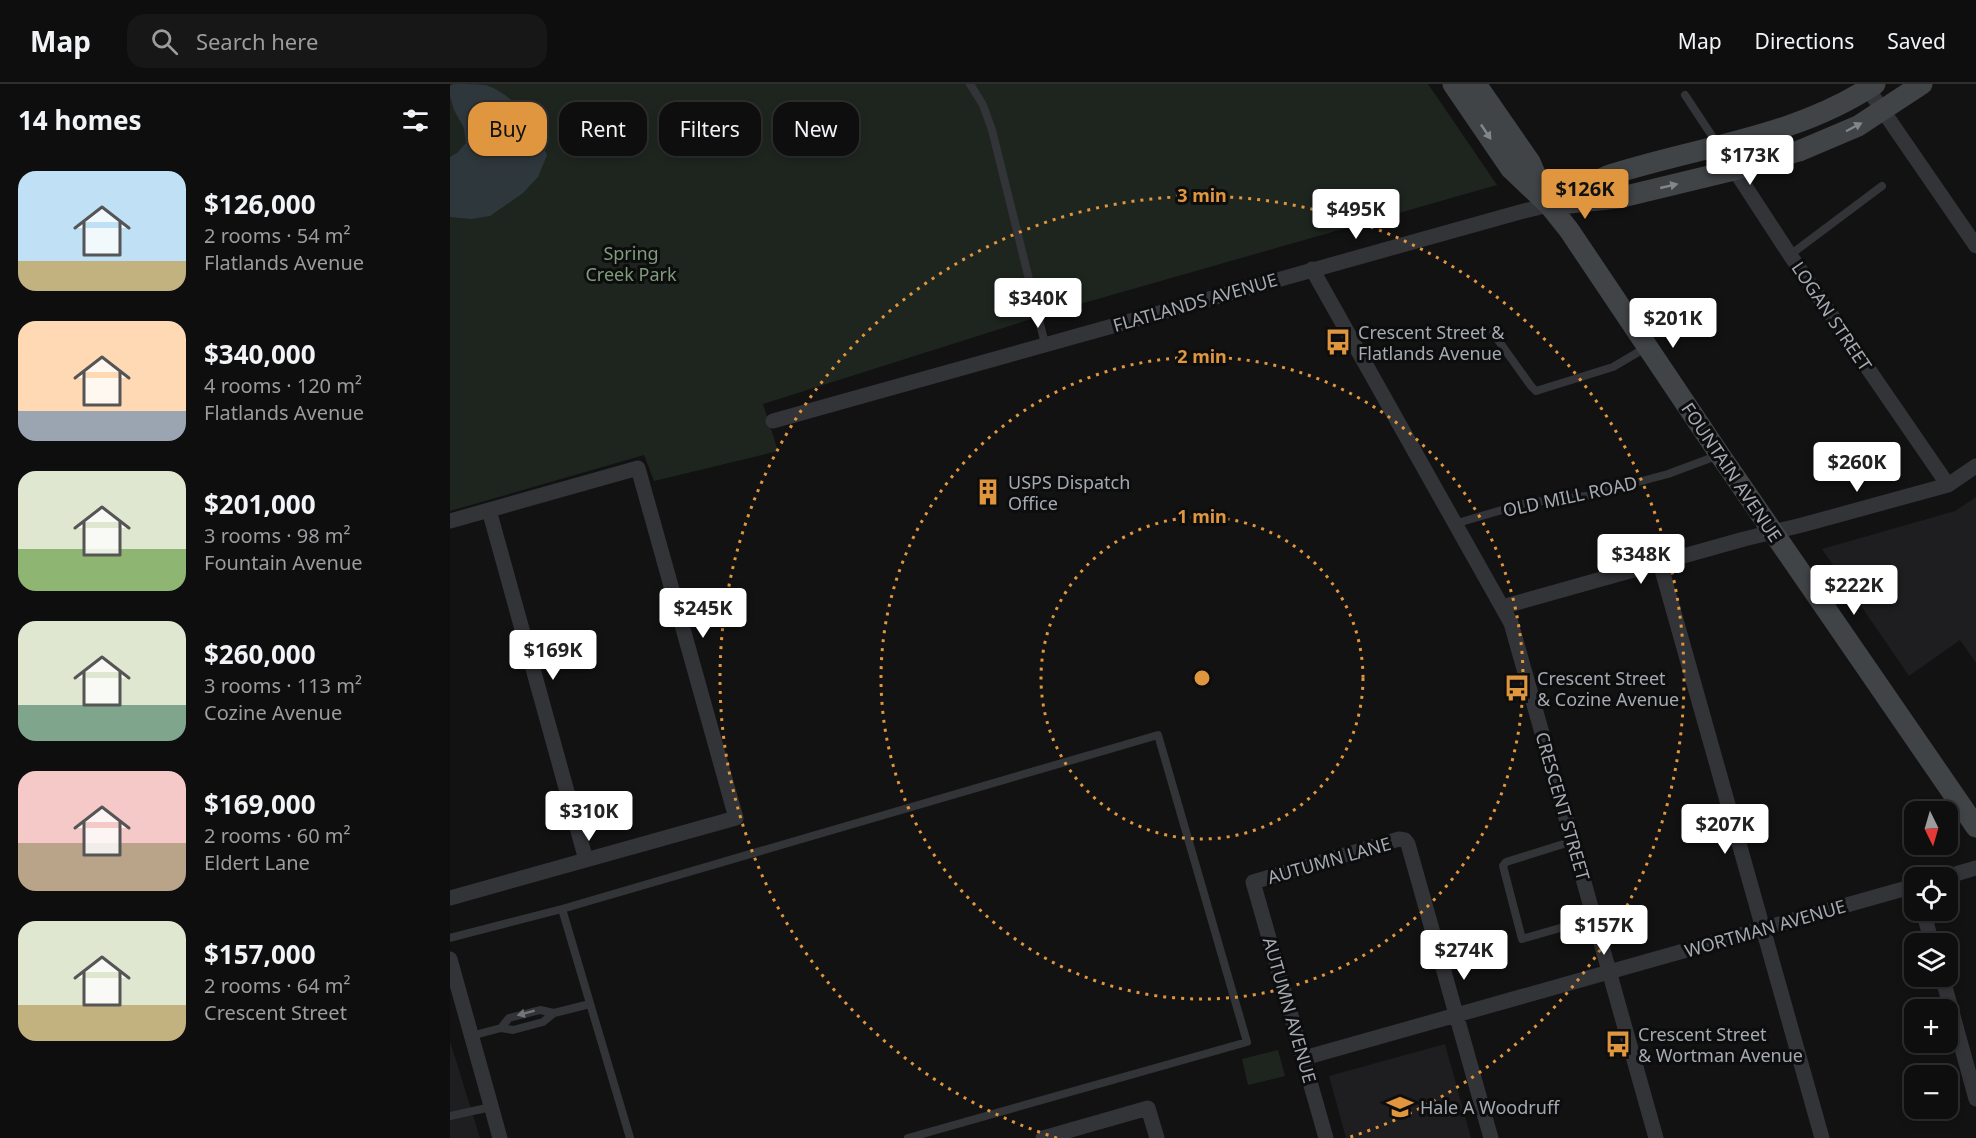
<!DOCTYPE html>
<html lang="en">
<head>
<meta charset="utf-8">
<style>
	:root { --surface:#0e0e0e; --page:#171717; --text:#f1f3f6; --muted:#9b9c9e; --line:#2e2e2e; --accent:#df963e }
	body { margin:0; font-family:"Noto Sans",sans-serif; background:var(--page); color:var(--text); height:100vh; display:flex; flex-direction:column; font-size:22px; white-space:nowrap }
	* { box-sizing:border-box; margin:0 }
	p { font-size:20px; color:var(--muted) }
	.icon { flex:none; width:33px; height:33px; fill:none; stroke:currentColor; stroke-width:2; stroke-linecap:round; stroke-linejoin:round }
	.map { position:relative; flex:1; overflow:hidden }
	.details { display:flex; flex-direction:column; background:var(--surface); width:450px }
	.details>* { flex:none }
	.guide { position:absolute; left:18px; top:18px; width:570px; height:54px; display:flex; gap:12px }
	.needle { width:39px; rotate:175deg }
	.tools { position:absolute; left:1454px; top:717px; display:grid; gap:12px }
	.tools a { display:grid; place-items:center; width:54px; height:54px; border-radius:12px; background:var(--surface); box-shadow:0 3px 9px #0003,0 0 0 2px var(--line); font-size:30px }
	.price { position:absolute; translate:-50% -51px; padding:0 14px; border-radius:6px; background:#fff; color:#222; font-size:20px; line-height:39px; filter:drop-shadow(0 2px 3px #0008) }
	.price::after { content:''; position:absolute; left:50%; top:36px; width:18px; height:14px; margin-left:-9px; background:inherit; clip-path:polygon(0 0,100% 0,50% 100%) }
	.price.current { background:var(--accent); color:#111 }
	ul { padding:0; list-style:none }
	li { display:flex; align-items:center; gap:18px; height:150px; padding:0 18px }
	li span { display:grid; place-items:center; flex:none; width:168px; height:120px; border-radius:18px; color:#555 }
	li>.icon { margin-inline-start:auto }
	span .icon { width:72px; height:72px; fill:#fffc; stroke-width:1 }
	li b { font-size:26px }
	h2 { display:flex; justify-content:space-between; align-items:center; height:72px; padding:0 18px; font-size:26px }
	.chip { padding:0 21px; border-radius:18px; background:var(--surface); box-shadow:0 3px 9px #0003,0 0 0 2px var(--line); font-size:21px; line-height:54px }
	.chip.current { background:var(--accent); color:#111 }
	header { display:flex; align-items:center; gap:36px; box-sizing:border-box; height:84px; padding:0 30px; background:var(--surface); border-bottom:2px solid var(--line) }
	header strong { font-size:28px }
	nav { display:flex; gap:33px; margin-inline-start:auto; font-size:21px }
	.search { width:420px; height:54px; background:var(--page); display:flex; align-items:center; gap:15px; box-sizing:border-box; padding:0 21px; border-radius:18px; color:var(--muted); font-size:22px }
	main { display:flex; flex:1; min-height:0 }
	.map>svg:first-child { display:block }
</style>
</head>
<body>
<header>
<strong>Map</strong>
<div class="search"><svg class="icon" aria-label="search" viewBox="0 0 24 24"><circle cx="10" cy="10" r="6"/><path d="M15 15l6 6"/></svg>Search here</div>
<nav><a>Map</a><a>Directions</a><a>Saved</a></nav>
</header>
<main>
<section class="details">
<h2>14 homes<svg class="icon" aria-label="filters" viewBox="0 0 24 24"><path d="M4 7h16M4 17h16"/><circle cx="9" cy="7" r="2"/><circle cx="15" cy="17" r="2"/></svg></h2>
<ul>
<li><span style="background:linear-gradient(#bfe0f5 75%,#c2b280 0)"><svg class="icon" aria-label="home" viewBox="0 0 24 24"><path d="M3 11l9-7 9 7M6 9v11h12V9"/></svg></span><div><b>$126,000</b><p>2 rooms · 54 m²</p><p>Flatlands Avenue</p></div></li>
<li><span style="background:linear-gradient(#ffd9b3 75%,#9aa5b1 0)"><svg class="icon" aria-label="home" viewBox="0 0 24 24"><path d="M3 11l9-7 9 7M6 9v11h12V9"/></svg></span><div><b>$340,000</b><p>4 rooms · 120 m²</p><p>Flatlands Avenue</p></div></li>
<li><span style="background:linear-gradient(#dfe7d0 65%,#8fb573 0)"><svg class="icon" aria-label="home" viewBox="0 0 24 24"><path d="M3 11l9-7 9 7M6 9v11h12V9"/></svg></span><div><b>$201,000</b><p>3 rooms · 98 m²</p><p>Fountain Avenue</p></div></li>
<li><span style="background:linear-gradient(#dfe7d0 70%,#7fa58c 0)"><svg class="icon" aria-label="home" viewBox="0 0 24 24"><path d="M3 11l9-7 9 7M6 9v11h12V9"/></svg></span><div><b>$260,000</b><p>3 rooms · 113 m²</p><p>Cozine Avenue</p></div></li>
<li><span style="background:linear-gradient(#f6c9c9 60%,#b9a48a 0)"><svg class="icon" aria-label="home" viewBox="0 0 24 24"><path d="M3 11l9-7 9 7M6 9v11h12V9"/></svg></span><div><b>$169,000</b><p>2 rooms · 60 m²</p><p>Eldert Lane</p></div></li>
<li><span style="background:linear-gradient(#dfe7d0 70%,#c2b280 0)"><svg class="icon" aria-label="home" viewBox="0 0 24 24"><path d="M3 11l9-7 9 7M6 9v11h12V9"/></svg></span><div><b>$157,000</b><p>2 rooms · 64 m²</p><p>Crescent Street</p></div></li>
</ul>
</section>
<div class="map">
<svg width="1526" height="1054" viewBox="0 0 1526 1054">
	<rect width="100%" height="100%" fill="#121213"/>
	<path fill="#1e1e20" d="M 1526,413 L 1526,579 L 1510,556 L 1459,592 L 1372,465 L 1505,427 Z
		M 0,957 L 30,1054 L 0,1054 Z
		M 995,960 L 1021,1054 L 896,1054 L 879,992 Z"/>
	<path fill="#1e251f" d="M 0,0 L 978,0 L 1047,101 L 616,224 L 313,320 L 328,367 L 204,397 L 194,371 L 0,427 Z
		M 828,966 L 835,992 L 798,1001 L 792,975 Z"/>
	<path fill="#2e373c" d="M 3,0 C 13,0 27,0 36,1 C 68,12 84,43 97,71 L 88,93 L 73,109 L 40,132 L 21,135 L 0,133 L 0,73 L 7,69 L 16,59 L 14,44 L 4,26 L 0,12 L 0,2 Z"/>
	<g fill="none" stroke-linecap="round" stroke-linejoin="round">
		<path stroke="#333438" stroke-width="8" d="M 520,0 L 533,21 L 542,46 L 595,260
			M 1235,11 L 1268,61
			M 1340,171 L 1432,102
			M 1043,249 L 1081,302 L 1086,307 L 1163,283 L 1197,263
			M 1004,440 L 1076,419 L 1136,412 L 1218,390 L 1269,371
			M 1123,757 L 1056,778 L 1053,782 L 1072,855 L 1145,834
			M 112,825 L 180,1054
			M 0,854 L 112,825 L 708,651 L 797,958 L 458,1054
			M 51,944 L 59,934 L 90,926 L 104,929
			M 21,952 L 51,944 L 63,946 L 93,938 L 104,929 L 140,920
			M 0,1032 L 41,1023"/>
		<path stroke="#333438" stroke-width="15" d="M 1418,5 L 1526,162
			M 1269,62 L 1340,171 L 1498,401
			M 862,185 L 1061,539 L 1206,1054
			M 323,337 L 1070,128 L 1099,121
			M 39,426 L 136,776
			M 0,437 L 188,384 L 286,734 L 0,814
			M 1210,479 L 1372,1054
			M 1052,523 L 1294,455 L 1352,441 L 1498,401 L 1526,382
			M 1492,794 L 1526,784
			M 1473,826 L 1482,860
			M 0,875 L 50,1054
			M 1492,892 L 1526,1015
			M 854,974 L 1464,802
			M 593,1054 L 698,1024 L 707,1054
			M 876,1054 L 803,798 L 949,755 L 955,756 L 958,760 L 1041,1054"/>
		<path stroke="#414447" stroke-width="21" d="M 1003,0 L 1061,85 L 1099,121 L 1119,146 L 1270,371 L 1526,743
			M 1026,0 L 1080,78 L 1095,113
			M 1113,114 C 1129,106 1146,96 1163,90 C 1251,62 1346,53 1425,0
			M 1099,121 L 1168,114 L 1284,86 L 1349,67 L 1408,42 L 1472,0"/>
	</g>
	<defs><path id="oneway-solid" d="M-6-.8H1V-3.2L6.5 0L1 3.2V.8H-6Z" transform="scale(1.5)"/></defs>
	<g fill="#82868d">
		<use href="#oneway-solid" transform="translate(1404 43) rotate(-28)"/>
		<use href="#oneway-solid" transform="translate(1036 48) rotate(56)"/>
		<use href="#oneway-solid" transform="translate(1219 102) rotate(-13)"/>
	</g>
	<use fill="#72757b" href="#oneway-solid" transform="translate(76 929) rotate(165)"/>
	<g fill="none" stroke="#df963e" stroke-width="3" stroke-dasharray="3 6">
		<circle cx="752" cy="594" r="161"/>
		<circle cx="752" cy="594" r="321"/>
		<path d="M607 1054A482 482 0 1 1 897 1054"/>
	</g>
	<defs>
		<g id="bus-bare" transform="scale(2.07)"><path d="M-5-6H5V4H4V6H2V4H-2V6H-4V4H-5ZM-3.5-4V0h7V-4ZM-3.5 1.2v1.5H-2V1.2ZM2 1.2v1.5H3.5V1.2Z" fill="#df963e" stroke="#0d0d0e" stroke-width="2.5" paint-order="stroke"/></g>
		<g id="building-bare" transform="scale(2.07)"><path d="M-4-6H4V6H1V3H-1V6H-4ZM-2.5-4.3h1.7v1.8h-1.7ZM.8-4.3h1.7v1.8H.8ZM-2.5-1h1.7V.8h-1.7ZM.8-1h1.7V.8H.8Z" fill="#df963e" stroke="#0d0d0e" stroke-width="2.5" paint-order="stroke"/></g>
		<g id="school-bare" transform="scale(2.07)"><path d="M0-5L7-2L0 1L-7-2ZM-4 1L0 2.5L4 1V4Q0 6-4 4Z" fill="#df963e" stroke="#0d0d0e" stroke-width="2.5" paint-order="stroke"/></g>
	</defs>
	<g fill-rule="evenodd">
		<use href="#bus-bare" x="888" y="258"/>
		<use href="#building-bare" x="538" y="408"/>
		<use href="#bus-bare" x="1067" y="604"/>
		<use href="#bus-bare" x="1168" y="960"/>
		<use href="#school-bare" x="950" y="1023"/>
	</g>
	<g text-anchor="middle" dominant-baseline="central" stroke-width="6" stroke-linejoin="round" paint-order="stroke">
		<g font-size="18" fill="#7f9c7d" stroke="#0d0d0e">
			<text x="181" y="169">Spring<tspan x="181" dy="21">Creek Park</tspan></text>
		</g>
		<g font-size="18" fill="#a5aab2" stroke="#0d0d0e">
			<text transform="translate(745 218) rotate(-16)">FLATLANDS AVENUE</text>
			<text transform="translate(1382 232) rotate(56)">LOGAN STREET</text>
			<text transform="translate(1282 388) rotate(56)">FOUNTAIN AVENUE</text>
			<text transform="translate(1120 412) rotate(-12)">OLD MILL ROAD</text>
			<text transform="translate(1113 722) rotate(74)">CRESCENT STREET</text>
			<text transform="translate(879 776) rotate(-16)">AUTUMN LANE</text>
			<text transform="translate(1315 844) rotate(-16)">WORTMAN AVENUE</text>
			<text transform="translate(840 926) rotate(74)">AUTUMN AVENUE</text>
		</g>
		<g font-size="18" fill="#a5aab2" stroke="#0d0d0e" text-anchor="start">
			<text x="908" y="248">Crescent Street &amp;<tspan x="908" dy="21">Flatlands Avenue</tspan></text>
			<text x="558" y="398">USPS Dispatch<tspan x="558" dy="21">Office</tspan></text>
			<text x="1087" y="594">Crescent Street<tspan x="1087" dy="21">&amp; Cozine Avenue</tspan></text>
			<text x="1188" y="950">Crescent Street<tspan x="1188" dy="21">&amp; Wortman Avenue</tspan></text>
			<text x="970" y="1023">Hale A Woodruff</text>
		</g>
	</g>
	<circle cx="752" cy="594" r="9" fill="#df963e" stroke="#0d0d0e" stroke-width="3"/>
	<g font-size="18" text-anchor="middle" font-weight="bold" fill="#df963e" stroke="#0d0d0e" stroke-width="6" stroke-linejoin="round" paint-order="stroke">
		<text x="752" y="118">3 min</text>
		<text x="752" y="279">2 min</text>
		<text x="752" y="439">1 min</text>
	</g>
</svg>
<div class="tools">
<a><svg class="needle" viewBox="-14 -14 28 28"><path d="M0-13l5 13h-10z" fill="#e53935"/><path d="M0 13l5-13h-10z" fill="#9b9c9e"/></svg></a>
<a><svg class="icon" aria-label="locate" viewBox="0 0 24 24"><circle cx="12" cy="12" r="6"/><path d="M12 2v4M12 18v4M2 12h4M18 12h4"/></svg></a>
<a><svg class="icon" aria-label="layers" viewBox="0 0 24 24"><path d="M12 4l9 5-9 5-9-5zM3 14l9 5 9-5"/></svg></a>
<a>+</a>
<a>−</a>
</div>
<b class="price" style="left:1300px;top:102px">$173K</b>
<b class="price current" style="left:1135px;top:136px">$126K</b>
<b class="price" style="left:906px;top:156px">$495K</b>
<b class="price" style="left:588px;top:245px">$340K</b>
<b class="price" style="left:1223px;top:265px">$201K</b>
<b class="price" style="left:1407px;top:409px">$260K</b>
<b class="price" style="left:1191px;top:501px">$348K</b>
<b class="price" style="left:1404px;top:532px">$222K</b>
<b class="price" style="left:253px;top:555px">$245K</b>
<b class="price" style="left:103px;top:597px">$169K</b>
<b class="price" style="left:139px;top:758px">$310K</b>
<b class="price" style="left:1275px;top:771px">$207K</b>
<b class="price" style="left:1154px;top:872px">$157K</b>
<b class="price" style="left:1014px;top:897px">$274K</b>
<div class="guide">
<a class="chip current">Buy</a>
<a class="chip">Rent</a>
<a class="chip">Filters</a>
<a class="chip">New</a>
</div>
</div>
</main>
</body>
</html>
